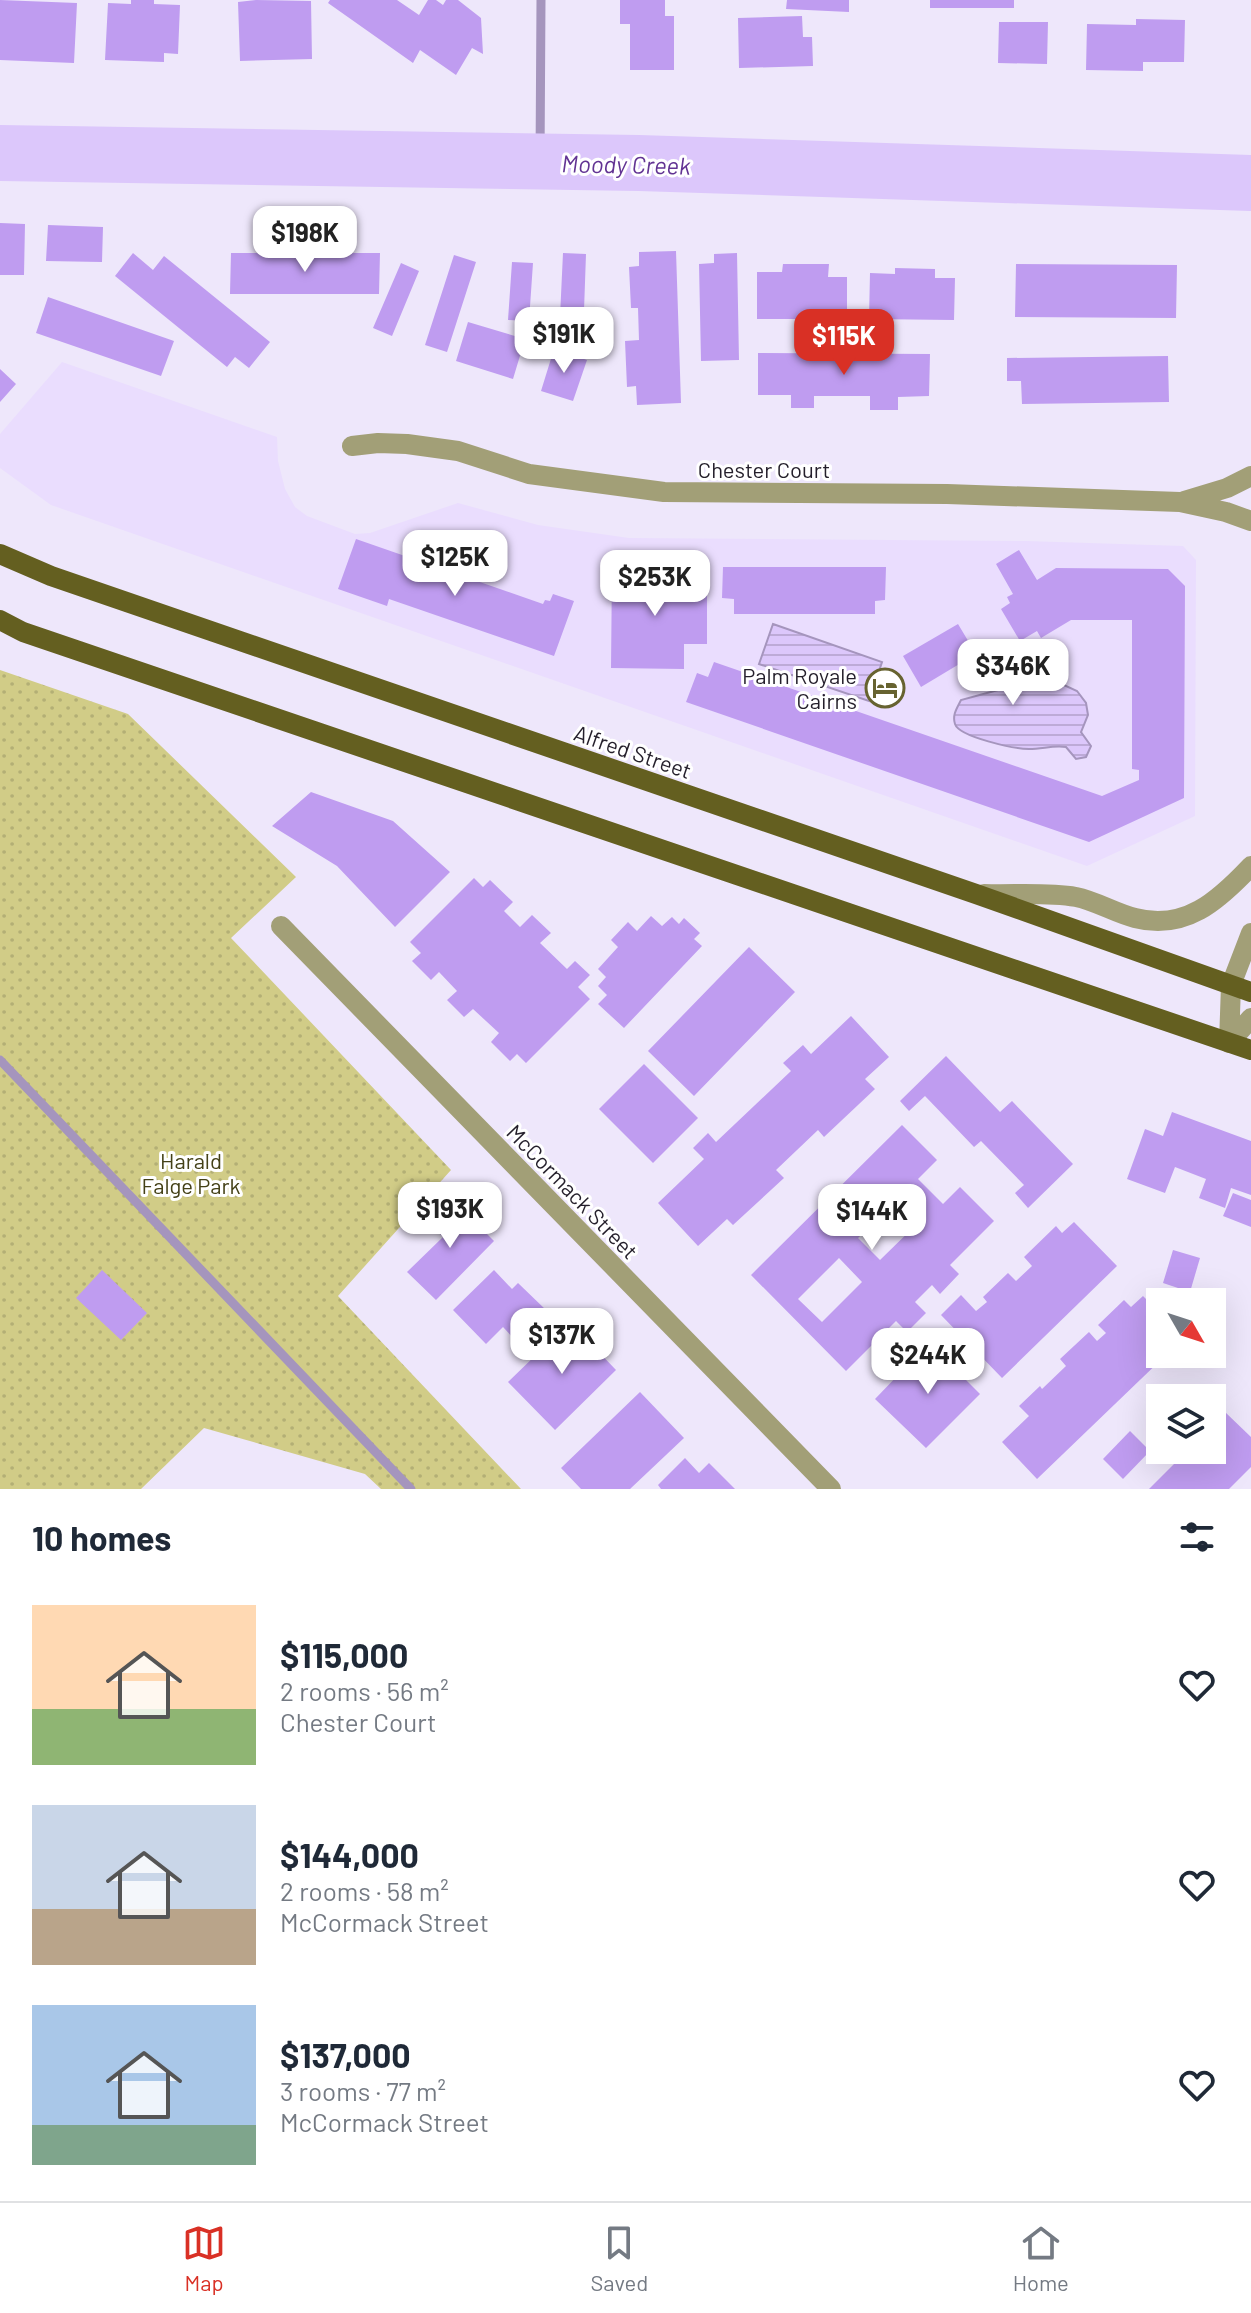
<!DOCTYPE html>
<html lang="en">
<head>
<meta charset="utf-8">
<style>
	:root { --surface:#fff; --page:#f6f6f7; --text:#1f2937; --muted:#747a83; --line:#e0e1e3; --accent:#d93025 }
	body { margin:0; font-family:Barlow,sans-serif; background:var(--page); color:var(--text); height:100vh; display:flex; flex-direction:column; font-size:30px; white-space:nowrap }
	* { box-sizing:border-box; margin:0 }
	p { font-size:26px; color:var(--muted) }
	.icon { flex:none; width:44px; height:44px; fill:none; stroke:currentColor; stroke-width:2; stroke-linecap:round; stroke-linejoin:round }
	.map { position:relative; height:1489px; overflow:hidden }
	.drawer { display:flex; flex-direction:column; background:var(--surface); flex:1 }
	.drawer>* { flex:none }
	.needle { width:52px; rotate:129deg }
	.buttons { position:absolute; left:1146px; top:1288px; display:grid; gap:16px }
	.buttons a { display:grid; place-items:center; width:80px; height:80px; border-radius:0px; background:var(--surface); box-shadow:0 8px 32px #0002; font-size:40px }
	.price { position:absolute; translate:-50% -68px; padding:0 18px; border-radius:16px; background:#fff; color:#222; font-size:26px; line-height:52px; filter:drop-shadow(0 2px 4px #0008) }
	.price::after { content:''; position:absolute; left:50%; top:48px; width:24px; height:18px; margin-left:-12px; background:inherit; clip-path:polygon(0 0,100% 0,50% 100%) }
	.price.active { background:var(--accent); color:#fff }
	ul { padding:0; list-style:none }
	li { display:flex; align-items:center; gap:24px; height:200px; padding:0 32px }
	li span { display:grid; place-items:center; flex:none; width:224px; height:160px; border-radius:0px; color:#555 }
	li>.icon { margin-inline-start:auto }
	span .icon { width:96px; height:96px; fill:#fffc; stroke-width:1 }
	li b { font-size:34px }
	h2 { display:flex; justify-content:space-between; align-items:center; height:96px; padding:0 32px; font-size:34px }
	.menu { display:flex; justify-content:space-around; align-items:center; height:112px; border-top:2px solid var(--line); background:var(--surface); font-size:22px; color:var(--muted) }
	.menu a { display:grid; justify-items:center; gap:4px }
	.menu .active { color:var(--accent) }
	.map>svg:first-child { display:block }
</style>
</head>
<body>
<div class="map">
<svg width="1251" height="1489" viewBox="0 0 1251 1489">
	<defs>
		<pattern id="green-dots" width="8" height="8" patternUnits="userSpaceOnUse" patternTransform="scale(2)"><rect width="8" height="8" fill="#d1cc87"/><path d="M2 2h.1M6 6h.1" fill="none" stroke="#b3af75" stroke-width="1.8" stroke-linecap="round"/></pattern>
		<pattern id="water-rules" width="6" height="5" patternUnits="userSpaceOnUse" patternTransform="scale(2)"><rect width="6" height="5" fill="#dcc7fb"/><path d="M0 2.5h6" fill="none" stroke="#bdaad7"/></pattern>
	</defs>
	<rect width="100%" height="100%" fill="#eee7fb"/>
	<path fill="#eaddfe" d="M 62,362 L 277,437 L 278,461 L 285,489 L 295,507 L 307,516 L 355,534 L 370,533 L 458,503 L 538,525 L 629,538 L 1026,541 L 1183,546 L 1196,560 L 1195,816 L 1087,866 L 51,505 L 0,468 L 0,434 Z"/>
	<path fill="url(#green-dots)" d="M 0,670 L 128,714 L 296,877 L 231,938 L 451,1170 L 338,1296 L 521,1489 L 381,1489 L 365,1474 L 204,1428 L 141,1489 L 0,1489 Z"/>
	<path fill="url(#water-rules)" stroke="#a595bd" stroke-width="2" d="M 773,624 L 882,662 L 869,701 L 759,664 Z
		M 1038,673 L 1044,688 L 1064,685 L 1077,691 L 1086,703 L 1088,715 L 1081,732 L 1091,746 L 1086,757 L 1076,759 L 1066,747 C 1053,745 1043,749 1029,749 C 1015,749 959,737 955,724 C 952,715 957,708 961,700 L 998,690 L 1023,677 Z"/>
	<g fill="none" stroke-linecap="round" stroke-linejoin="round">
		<path stroke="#a595bd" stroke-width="9" d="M 540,163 L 541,0
			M 0,1060 L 411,1489"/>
		<path stroke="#dcc7fb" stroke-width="56" d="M 0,153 L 639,163 L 1251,183"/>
	</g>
	<path fill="#bf9cf0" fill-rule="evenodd" d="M 0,0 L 77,3 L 74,63 L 0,60 Z
		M 131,0 L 154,0 L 154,4 L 180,5 L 178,54 L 164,53 L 164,62 L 105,60 L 108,3 L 131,4 Z
		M 256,0 L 311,1 L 312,59 L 240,61 L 238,2 Z
		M 330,0 L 397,0 L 419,15 L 428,0 L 436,0 L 443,5 L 446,0 L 458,0 L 481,18 L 483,54 L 472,48 L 456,75 L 420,50 L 413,63 L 328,3 Z
		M 620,0 L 665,0 L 665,16 L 674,16 L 674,70 L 630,70 L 630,24 L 620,24 Z
		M 787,0 L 849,0 L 849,12 L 786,9 Z
		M 930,0 L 1014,0 L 1014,8 L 930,8 Z
		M 802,16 L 803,37 L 812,37 L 813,66 L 739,68 L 738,18 Z
		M 1136,19 L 1185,20 L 1184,62 L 1143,62 L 1143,71 L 1086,70 L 1087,24 L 1136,25 Z
		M 999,22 L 1048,22 L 1047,64 L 998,63 Z
		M 0,223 L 25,224 L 24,275 L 0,275 Z
		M 48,225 L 103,227 L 102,262 L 46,261 Z
		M 676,251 L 681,403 L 637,405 L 636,386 L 627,387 L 625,341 L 639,340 L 638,308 L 631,308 L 629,267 L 639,266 L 639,252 Z
		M 133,253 L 153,270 L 164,256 L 270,342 L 249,368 L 235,357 L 227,367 L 115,276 Z
		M 231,253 L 380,253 L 379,294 L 230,294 Z
		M 563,253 L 586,254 L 583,339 L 559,338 Z
		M 737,253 L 739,360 L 701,361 L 699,264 L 714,263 L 714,254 Z
		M 454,255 L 476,262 L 447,352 L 425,345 Z
		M 512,262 L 533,263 L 529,321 L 508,320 Z
		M 401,263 L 419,271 L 392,336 L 373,328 Z
		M 783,264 L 829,264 L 828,277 L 847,277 L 847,319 L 757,319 L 757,272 L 782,272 Z
		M 1016,264 L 1177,265 L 1176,318 L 1015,317 Z
		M 895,268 L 935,269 L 935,278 L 955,278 L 954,320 L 869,319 L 870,273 L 895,274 Z
		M 48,297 L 174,341 L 161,376 L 36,333 Z
		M 468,322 L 525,339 L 513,379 L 456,361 Z
		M 554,349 L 587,360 L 573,401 L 541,391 Z
		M 758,353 L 930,354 L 929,396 L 898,397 L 898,410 L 870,410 L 870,396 L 814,396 L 814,408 L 791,408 L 791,395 L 758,395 Z
		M 1168,356 L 1169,402 L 1022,404 L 1021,381 L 1007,381 L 1007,358 Z
		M 0,369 L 16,384 L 0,402 Z
		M 356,539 L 543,604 L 545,600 L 550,601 L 553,594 L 574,601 L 554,656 L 389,599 L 387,606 L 338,589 Z
		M 1019,550 L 1037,580 L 1056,568 L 1168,569 L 1185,586 L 1184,798 L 1089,842 L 686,702 L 697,673 L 708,677 L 714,662 L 1102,796 L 1139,780 L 1139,770 L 1132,769 L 1132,620 L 1071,620 L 1041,638 L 1037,631 L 1020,641 L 1001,609 L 1010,603 L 1007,597 L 1013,594 L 996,564 Z
		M 723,567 L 886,567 L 885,600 L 875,601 L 875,614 L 734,614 L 734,599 L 722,598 Z
		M 612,568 L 686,568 L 686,588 L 707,589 L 707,644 L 684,644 L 684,669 L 611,668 Z
		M 958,624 L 976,654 L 921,687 L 903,656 Z
		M 311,792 L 393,821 L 450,872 L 395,927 L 337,866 L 272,826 Z
		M 474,878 L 483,887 L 490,880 L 513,902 L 504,911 L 520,927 L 532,915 L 551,933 L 540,943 L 567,969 L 575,961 L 590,975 L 578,987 L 590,999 L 526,1063 L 517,1054 L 510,1061 L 491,1042 L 499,1033 L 473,1009 L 464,1017 L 447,1000 L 457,991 L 439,972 L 431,980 L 412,961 L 421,953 L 410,942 Z
		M 651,916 L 662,926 L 672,917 L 679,924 L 684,918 L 700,933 L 694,939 L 702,946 L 624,1028 L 598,1004 L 607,995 L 598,986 L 606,977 L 598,969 L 618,947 L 611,940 L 628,922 L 637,931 Z
		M 749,947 L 795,992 L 694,1096 L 648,1051 Z
		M 851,1016 L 889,1057 L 865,1079 L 875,1089 L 824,1137 L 818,1130 L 776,1170 L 784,1178 L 733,1225 L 727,1219 L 698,1246 L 658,1203 L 704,1159 L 693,1148 L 708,1133 L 716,1142 L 791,1071 L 783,1063 L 803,1045 L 811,1054 Z
		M 946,1056 L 1000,1112 L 1012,1101 L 1073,1164 L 1028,1208 L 1015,1193 L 1024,1185 L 981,1141 L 974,1147 L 925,1096 L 909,1111 L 900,1101 Z
		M 644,1064 L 698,1118 L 653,1163 L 599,1109 Z
		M 1172,1112 L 1251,1141 L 1251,1195 L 1231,1188 L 1225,1208 L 1199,1198 L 1206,1179 L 1175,1167 L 1165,1193 L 1127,1179 L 1145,1129 L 1163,1136 Z
		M 902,1125 L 937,1160 L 918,1179 L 943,1204 L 960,1187 L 994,1221 L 950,1265 L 959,1274 L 940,1294 L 932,1285 L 915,1302 L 926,1313 L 907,1332 L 896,1321 L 846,1371 L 751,1275 ZM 900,1197 L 922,1219 L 880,1260 L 858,1238 ZM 839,1258 L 862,1282 L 822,1322 L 798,1299 Z
		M 1233,1193 L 1251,1200 L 1251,1227 L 1223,1216 Z
		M 452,1199 L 494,1241 L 436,1300 L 407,1272 L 443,1237 L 429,1223 Z
		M 1074,1222 L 1117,1266 L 1002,1378 L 941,1315 L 961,1295 L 976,1311 L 987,1302 L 983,1297 L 1008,1273 L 1016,1281 L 1032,1266 L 1024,1257 L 1056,1226 L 1062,1233 Z
		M 1173,1250 L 1200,1258 L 1190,1292 L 1163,1283 Z
		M 102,1270 L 147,1313 L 121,1340 L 76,1298 Z
		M 494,1270 L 512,1289 L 518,1283 L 546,1310 L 515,1340 L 503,1327 L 486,1344 L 453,1310 Z
		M 1143,1296 L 1160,1313 L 1160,1354 L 1167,1354 L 1037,1479 L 1002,1442 L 1029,1416 L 1019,1406 L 1040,1386 L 1042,1389 L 1066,1366 L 1060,1359 L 1089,1332 L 1097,1341 L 1106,1333 L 1098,1325 L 1124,1300 L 1131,1307 Z
		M 570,1322 L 616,1370 L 555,1430 L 508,1382 Z
		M 929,1343 L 980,1394 L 926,1448 L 875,1399 Z
		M 640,1392 L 684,1438 L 630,1489 L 581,1489 L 561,1468 Z
		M 1225,1412 L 1251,1437 L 1251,1467 L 1229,1489 L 1149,1489 L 1188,1450 L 1212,1450 L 1212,1425 Z
		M 1130,1431 L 1150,1451 L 1123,1479 L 1103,1459 Z
		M 685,1458 L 699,1473 L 709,1463 L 735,1489 L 661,1489 L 658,1485 Z"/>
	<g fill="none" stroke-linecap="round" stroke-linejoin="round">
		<path stroke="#a29f77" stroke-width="20" d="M 352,446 L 378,443 L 407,444 L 458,451 L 529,474 L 664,492 L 947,494 L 1180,502 L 1226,512 L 1251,521
			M 1184,501 L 1227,488 L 1251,476
			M 984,894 C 1014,895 1047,892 1076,897 C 1096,901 1115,913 1135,918 C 1185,931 1218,901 1251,866
			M 281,926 L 831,1489
			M 1229,1043 L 1231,985 L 1251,933
			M 1229,1043 L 1251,1018"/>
		<path stroke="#645f20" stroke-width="20" d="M 0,554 L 51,576 L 976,894 L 1251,992
			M 0,620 L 23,632 L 1251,1050"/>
	</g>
	<defs>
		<g id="hotel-ring" transform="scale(2)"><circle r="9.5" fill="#fff" stroke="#676330" stroke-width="1.5"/><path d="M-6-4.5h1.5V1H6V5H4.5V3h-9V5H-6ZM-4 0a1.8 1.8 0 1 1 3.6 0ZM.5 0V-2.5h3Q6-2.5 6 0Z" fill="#676330"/></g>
	</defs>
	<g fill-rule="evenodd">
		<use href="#hotel-ring" x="885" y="688"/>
	</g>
	<g text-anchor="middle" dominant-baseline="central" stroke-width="6" stroke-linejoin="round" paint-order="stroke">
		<g font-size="22" fill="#241f2b" stroke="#fff">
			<text x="764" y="469">Chester Court</text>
			<text transform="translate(633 751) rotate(19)">Alfred Street</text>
			<text transform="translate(573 1191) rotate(46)">McCormack Street</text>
		</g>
		<g font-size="22" fill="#241f2b" stroke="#fff" text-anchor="end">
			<text x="857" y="675">Palm Royale<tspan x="857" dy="25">Cairns</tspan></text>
		</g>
		<g font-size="22" fill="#444117" stroke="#fff">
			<text x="191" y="1160">Harald<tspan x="191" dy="25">Falge Park</tspan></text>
		</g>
		<g font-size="24" font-style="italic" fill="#623393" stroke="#fff">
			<text transform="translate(626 164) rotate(1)">Moody Creek</text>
		</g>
	</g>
</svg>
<div class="buttons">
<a><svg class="needle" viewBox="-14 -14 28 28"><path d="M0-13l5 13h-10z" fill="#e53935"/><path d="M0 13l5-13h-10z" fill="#747a83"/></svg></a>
<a><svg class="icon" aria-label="layers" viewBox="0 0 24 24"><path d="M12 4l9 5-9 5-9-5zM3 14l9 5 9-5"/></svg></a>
</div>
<b class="price" style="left:305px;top:274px">$198K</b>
<b class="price" style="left:564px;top:375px">$191K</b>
<b class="price active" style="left:844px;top:377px">$115K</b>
<b class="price" style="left:455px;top:598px">$125K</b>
<b class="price" style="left:655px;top:618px">$253K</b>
<b class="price" style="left:1013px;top:707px">$346K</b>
<b class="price" style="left:450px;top:1250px">$193K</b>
<b class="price" style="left:872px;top:1252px">$144K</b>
<b class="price" style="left:562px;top:1376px">$137K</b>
<b class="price" style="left:928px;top:1396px">$244K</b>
</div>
<section class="drawer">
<h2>10 homes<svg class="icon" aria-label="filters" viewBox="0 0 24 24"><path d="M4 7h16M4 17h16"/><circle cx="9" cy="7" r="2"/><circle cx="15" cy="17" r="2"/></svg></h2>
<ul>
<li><span style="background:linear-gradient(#ffd9b3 65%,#8fb573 0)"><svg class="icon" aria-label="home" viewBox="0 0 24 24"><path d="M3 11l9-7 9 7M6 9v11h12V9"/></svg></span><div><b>$115,000</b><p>2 rooms · 56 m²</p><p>Chester Court</p></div><svg class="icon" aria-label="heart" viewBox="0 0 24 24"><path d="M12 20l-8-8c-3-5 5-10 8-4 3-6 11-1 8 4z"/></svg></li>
<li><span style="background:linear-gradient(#c9d6e8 65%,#b9a48a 0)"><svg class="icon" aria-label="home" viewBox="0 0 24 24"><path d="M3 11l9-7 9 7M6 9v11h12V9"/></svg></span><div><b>$144,000</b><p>2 rooms · 58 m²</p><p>McCormack Street</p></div><svg class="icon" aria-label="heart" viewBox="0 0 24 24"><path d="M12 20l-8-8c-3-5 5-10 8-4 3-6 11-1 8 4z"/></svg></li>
<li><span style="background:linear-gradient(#a9c7e8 75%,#7fa58c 0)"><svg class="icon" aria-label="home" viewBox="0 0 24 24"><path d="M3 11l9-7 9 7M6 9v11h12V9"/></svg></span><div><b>$137,000</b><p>3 rooms · 77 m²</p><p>McCormack Street</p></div><svg class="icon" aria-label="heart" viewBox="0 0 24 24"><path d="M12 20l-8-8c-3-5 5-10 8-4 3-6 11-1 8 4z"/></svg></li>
</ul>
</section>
<nav class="menu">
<a class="active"><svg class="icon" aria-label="map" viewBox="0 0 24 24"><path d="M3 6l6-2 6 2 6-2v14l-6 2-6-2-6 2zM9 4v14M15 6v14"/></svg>Map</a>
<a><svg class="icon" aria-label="saved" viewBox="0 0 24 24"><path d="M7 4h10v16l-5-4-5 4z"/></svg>Saved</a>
<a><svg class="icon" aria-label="home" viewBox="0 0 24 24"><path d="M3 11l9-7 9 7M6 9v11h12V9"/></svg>Home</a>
</nav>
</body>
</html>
